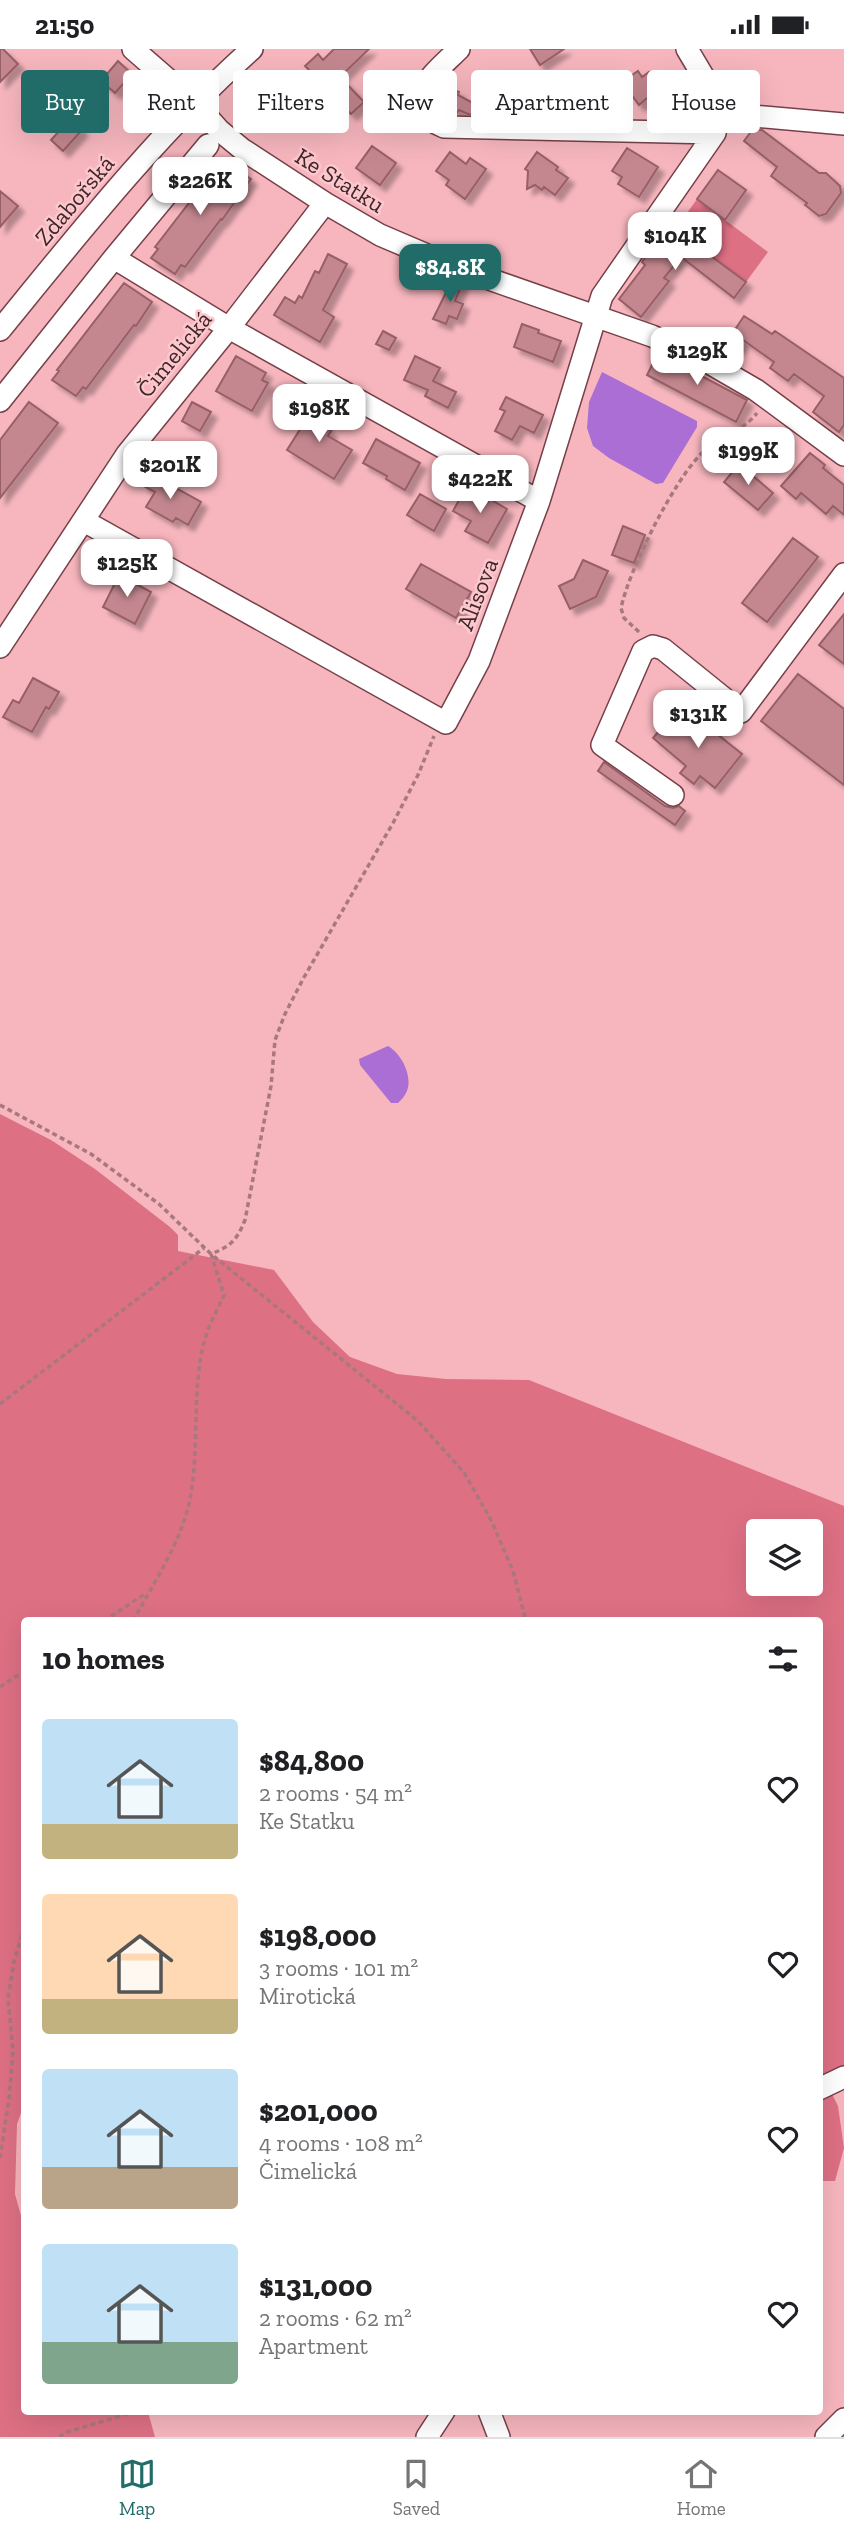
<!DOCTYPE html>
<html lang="en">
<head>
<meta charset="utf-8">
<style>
	:root { --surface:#fff; --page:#f6f6f6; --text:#202124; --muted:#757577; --line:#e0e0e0; --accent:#216c68 }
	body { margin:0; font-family:"Zilla Slab",serif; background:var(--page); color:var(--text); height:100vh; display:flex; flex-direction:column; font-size:26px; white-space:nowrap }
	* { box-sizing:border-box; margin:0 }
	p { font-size:23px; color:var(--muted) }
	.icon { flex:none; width:38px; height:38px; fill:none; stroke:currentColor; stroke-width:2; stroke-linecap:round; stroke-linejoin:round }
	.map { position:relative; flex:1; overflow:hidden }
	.drawer { position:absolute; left:21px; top:1568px; width:802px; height:798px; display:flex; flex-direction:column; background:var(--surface); border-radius:7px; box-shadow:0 7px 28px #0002 }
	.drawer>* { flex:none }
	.banner { position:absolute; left:21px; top:21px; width:803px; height:63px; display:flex; gap:14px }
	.buttons { position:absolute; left:746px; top:1470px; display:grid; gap:14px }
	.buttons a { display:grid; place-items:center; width:77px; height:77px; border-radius:7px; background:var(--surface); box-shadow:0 7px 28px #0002; font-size:35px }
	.price { position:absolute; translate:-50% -60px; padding:0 16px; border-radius:14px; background:#fff; color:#222; font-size:23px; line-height:46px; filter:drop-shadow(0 2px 4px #0008) }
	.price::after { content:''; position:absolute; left:50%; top:42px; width:21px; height:16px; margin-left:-10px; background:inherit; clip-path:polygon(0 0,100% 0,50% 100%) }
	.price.active { background:var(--accent); color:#fff }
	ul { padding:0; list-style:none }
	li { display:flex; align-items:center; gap:21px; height:175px; padding:0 21px }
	li span { display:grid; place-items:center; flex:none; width:196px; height:140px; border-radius:7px; color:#555 }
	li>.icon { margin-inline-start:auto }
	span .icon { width:84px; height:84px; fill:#fffc; stroke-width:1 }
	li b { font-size:30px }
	h2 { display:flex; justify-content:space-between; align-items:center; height:84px; padding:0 21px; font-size:30px }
	.pill { padding:0 24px; border-radius:7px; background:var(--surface); box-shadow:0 7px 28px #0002; font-size:24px; line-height:63px }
	.pill.active { background:var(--accent); color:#fff }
	.status { display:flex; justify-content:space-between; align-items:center; height:49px; padding:0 35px; background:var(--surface); direction:ltr }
	.status svg { height:19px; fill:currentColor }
	.tab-bar { display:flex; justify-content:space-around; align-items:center; height:98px; border-top:2px solid var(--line); background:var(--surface); font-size:19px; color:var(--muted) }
	.tab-bar a { display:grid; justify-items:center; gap:4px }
	.tab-bar .active { color:var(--accent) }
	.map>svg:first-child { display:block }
</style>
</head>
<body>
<div class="status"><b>21:50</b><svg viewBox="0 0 49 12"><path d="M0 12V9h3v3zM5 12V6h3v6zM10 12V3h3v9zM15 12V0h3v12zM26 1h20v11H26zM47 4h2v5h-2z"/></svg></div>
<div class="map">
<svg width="844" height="2388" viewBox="0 0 844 2388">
	<defs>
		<filter id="shadow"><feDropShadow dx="6" dy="6" stdDeviation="2" flood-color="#0004"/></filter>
	</defs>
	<rect width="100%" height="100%" fill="#f7b6be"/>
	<path fill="#de7084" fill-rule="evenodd" d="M 697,150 L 768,203 L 746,233 L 675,181 Z
		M 0,1065 L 51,1091 L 95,1120 L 170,1178 L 178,1186 L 178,1202 L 274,1221 L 313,1273 L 350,1308 L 397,1325 L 446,1330 L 529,1331 L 844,1457 L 844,2020 L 824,2029 L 838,2057 L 844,2099 L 835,2132 L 819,2132 L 819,1572 L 24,1572 L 24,2055 L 17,2075 L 15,2145 L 24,2178 L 24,2362 L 148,2363 L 155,2388 L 0,2388 ZM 758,1482 L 810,1482 L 810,1535 L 758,1535 Z"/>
	<path fill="#ab6ed5" d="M 602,323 L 697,372 L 697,378 L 663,434 L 656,435 L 609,409 L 593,397 L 587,379 L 589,353 Z
		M 388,997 C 402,1005 414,1029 406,1044 C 404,1048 401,1051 398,1054 L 391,1054 L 360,1016 L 359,1010 Z"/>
	<path fill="#c4878f" stroke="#975e66" stroke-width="2" filter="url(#shadow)" d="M 0,0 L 3,0 L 18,15 L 0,33 Z
		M 334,0 L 369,0 L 340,28 L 364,53 L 351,65 L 327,40 L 310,56 L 294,39 L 311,23 L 305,17 L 318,5 L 323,11 Z
		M 530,0 L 564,0 L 540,16 Z
		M 118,12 L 132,25 L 115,44 L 101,32 Z
		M 638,22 L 642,28 L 649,23 L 660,38 L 639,56 L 622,33 Z
		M 574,27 L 578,32 L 588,27 L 599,45 L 569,63 L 554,39 Z
		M 441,37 L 459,43 L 458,46 L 495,66 L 468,65 L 459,61 L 456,65 L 451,65 L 439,39 Z
		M 70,70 L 82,81 L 63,102 L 51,91 Z
		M 753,80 L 762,81 L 819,124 L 826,124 L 840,137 L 841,144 L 826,165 L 819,167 L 805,156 L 807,154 L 771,127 L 777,118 L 744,92 Z
		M 372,97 L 396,114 L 380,136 L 356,119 Z
		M 627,99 L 658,118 L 639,148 L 618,135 L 622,128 L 612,122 Z
		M 450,103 L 466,115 L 470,109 L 486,120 L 465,150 L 446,136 L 449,131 L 436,122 Z
		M 537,103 L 558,118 L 556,121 L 568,129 L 555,146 L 544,138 L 542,141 L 535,136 L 527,140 L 528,122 L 525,120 Z
		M 222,111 L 251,130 L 222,171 L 221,170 L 185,218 L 181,216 L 175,225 L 151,209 L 158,200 L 155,198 Z
		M 718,121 L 746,141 L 725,171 L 697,150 Z
		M 0,142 L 18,157 L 0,178 Z
		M 667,180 L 693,200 L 696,196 L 746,233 L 734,249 L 681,208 L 664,229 L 669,232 L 641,268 L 619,250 L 645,216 L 642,213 Z
		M 328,205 L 347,215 L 323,261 L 334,268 L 320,293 L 274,266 L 285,248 L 295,254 L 299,247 L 302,249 L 315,222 L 319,224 Z
		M 452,231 L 462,235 L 455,252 L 463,255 L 457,270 L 449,267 L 446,275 L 433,270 Z
		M 124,234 L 152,253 L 136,277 L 134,276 L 86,340 L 83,338 L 76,347 L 52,331 L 59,322 L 57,321 Z
		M 744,267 L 772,285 L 775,282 L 844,329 L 844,376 L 839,383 L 813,363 L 824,347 L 794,325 L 788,332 L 770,319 L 774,313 L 743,291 L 739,299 L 728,291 Z
		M 522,275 L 539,281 L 538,284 L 561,292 L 553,313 L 514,298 Z
		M 383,282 L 396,289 L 389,301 L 376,295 Z
		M 658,304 L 747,351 L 736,373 L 647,326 Z
		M 236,307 L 266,324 L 262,331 L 268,334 L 252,362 L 216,342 Z
		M 415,307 L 440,319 L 433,332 L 456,343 L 448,359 L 425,347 L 428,341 L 404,331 Z
		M 506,348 L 543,366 L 534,384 L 520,377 L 512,391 L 495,382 L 505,362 L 500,360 Z
		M 29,353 L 58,374 L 0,449 L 0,391 Z
		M 192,353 L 211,363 L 200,382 L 182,372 Z
		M 316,355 L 332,365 L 324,378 L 331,382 L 328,387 L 352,401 L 334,430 L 287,401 Z
		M 376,390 L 420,414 L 405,441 L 386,430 L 387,427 L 363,414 Z
		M 810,404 L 825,416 L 823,419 L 844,436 L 844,466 L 833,457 L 826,465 L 801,444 L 796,450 L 781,437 Z
		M 739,415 L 773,444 L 758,461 L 724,433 Z
		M 149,424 L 201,453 L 188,476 L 176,469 L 173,473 L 146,458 L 155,443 L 142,436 Z
		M 465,440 L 488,453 L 490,450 L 507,460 L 488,494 L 465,482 L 471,472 L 453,462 Z
		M 420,445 L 446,460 L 434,482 L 407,466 Z
		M 623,477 L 645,486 L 634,514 L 612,506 Z
		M 793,489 L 818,508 L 767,573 L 742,554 Z
		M 583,511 L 608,522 L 596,548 L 570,560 L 559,537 L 574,530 Z
		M 421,515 L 471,543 L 456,569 L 406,540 Z
		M 119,526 L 151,543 L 135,575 L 103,558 Z
		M 844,565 L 844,615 L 819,596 Z
		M 798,625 L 844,660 L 844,736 L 761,672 Z
		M 33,629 L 59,643 L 49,660 L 46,658 L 32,683 L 3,668 L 13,651 L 19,654 Z
		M 692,665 L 742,705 L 715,739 L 700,727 L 694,735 L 680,724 L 686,717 L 653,689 L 670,669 L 681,678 Z
		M 604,713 L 665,757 L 673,759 L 679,757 L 685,762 L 675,776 L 598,722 Z"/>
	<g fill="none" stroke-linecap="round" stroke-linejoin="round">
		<g stroke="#764049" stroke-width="24">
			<path id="minor" d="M 133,0 L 195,54 L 219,81 L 242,100 L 325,154 L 380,186 L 455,218 L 652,287 L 699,308 L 756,341 L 844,406
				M 459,0 C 436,23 391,56 444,78 L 715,84
				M 719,64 L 844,75
				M 114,209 L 229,279 L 539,452
				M 0,281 C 80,183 158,84 252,0
				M 0,352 L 114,209 L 208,96
				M 84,472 L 446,674 L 479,612 L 539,452 L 602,247 L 715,84 L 719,64 L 715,47 L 687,0
				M 0,598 L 127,405 L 229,279 L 325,154
				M 673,746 L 602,696 L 643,602 L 653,597 L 663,600 L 741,663 L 844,525
				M 819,2040 L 844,2028
				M 489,2362 L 499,2388
				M 427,2388 L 444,2362
				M 826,2388 L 844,2370"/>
		</g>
		<path stroke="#a8787e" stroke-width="3.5" stroke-dasharray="5 3.5" stroke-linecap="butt" d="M 639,583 L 624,569 L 621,559 C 629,521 673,433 701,405 C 718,388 742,383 757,364
			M 0,1056 L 91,1105 L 159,1155 L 211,1205 L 418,1372 L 465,1425 L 492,1473 L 513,1522 L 526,1572
			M 0,1355 L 204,1199
			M 104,1572 L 146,1544
			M 133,1572 C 154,1533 181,1494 190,1450 C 200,1399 191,1338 205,1290 C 209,1275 218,1260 224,1246 L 211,1205 C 231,1197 237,1191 245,1171 L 271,1037 L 275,991 L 285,965 L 303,930 L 393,774 L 418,726 L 434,687
			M 0,1638 L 24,1622
			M 0,2109 L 9,2050 L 13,2002 L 8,1950 L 14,1912 L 24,1880
			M 59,2388 L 67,2383 L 137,2362"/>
		<use href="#minor" stroke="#fff" stroke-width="21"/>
	</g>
	<g text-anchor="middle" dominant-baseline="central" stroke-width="5" stroke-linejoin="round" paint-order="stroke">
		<g font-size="24" fill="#3f2629" stroke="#fcc7cd">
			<text transform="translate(340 131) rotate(32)">Ke Statku</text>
			<text transform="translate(74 151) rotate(-50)">Zdabořská</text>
			<text transform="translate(174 305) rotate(-51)">Čimelická</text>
			<text transform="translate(477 545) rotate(-69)">Alisova</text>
		</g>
	</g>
</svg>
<div class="buttons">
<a><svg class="icon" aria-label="layers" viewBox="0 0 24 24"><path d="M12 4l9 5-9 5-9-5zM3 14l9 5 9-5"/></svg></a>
</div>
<b class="price" style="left:200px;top:168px">$226K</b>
<b class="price" style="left:675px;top:223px">$104K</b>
<b class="price active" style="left:450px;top:255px">$84.8K</b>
<b class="price" style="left:697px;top:338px">$129K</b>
<b class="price" style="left:319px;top:395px">$198K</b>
<b class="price" style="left:748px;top:438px">$199K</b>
<b class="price" style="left:170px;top:452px">$201K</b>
<b class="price" style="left:480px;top:466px">$422K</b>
<b class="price" style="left:127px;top:550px">$125K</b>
<b class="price" style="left:698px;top:701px">$131K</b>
<div class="banner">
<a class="pill active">Buy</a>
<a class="pill">Rent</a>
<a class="pill">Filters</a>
<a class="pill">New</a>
<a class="pill">Apartment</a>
<a class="pill">House</a>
</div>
<section class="drawer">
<h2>10 homes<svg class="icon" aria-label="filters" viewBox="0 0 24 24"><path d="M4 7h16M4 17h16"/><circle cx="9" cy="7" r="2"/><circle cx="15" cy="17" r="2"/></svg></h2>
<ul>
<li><span style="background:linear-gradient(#bfe0f5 75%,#c2b280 0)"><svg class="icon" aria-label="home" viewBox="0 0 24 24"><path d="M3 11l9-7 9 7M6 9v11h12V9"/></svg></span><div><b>$84,800</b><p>2 rooms · 54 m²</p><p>Ke Statku</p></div><svg class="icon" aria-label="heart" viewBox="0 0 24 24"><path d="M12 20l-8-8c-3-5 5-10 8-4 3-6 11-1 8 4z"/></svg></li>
<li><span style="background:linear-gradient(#ffd9b3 75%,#c2b280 0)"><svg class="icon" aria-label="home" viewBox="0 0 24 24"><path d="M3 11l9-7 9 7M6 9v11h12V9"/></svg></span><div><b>$198,000</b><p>3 rooms · 101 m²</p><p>Mirotická</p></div><svg class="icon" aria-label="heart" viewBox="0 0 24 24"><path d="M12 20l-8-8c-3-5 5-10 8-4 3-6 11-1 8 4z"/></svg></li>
<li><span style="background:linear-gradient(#bfe0f5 70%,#b9a48a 0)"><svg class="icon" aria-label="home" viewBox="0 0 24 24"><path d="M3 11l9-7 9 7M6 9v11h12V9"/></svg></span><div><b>$201,000</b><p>4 rooms · 108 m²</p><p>Čimelická</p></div><svg class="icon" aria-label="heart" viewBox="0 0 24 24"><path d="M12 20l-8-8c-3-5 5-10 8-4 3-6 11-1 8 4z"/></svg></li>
<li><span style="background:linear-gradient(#bfe0f5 70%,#7fa58c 0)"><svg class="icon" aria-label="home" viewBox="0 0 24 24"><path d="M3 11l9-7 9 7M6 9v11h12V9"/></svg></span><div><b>$131,000</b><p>2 rooms · 62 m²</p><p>Apartment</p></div><svg class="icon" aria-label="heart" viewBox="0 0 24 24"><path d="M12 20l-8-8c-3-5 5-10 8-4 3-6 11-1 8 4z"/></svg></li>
</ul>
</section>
</div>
<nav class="tab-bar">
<a class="active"><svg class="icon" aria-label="map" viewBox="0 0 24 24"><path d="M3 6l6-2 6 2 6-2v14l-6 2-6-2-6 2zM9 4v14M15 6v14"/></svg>Map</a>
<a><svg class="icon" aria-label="saved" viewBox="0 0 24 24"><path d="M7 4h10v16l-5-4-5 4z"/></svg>Saved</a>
<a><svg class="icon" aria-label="home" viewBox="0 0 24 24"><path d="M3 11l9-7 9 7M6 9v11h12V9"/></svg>Home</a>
</nav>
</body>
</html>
